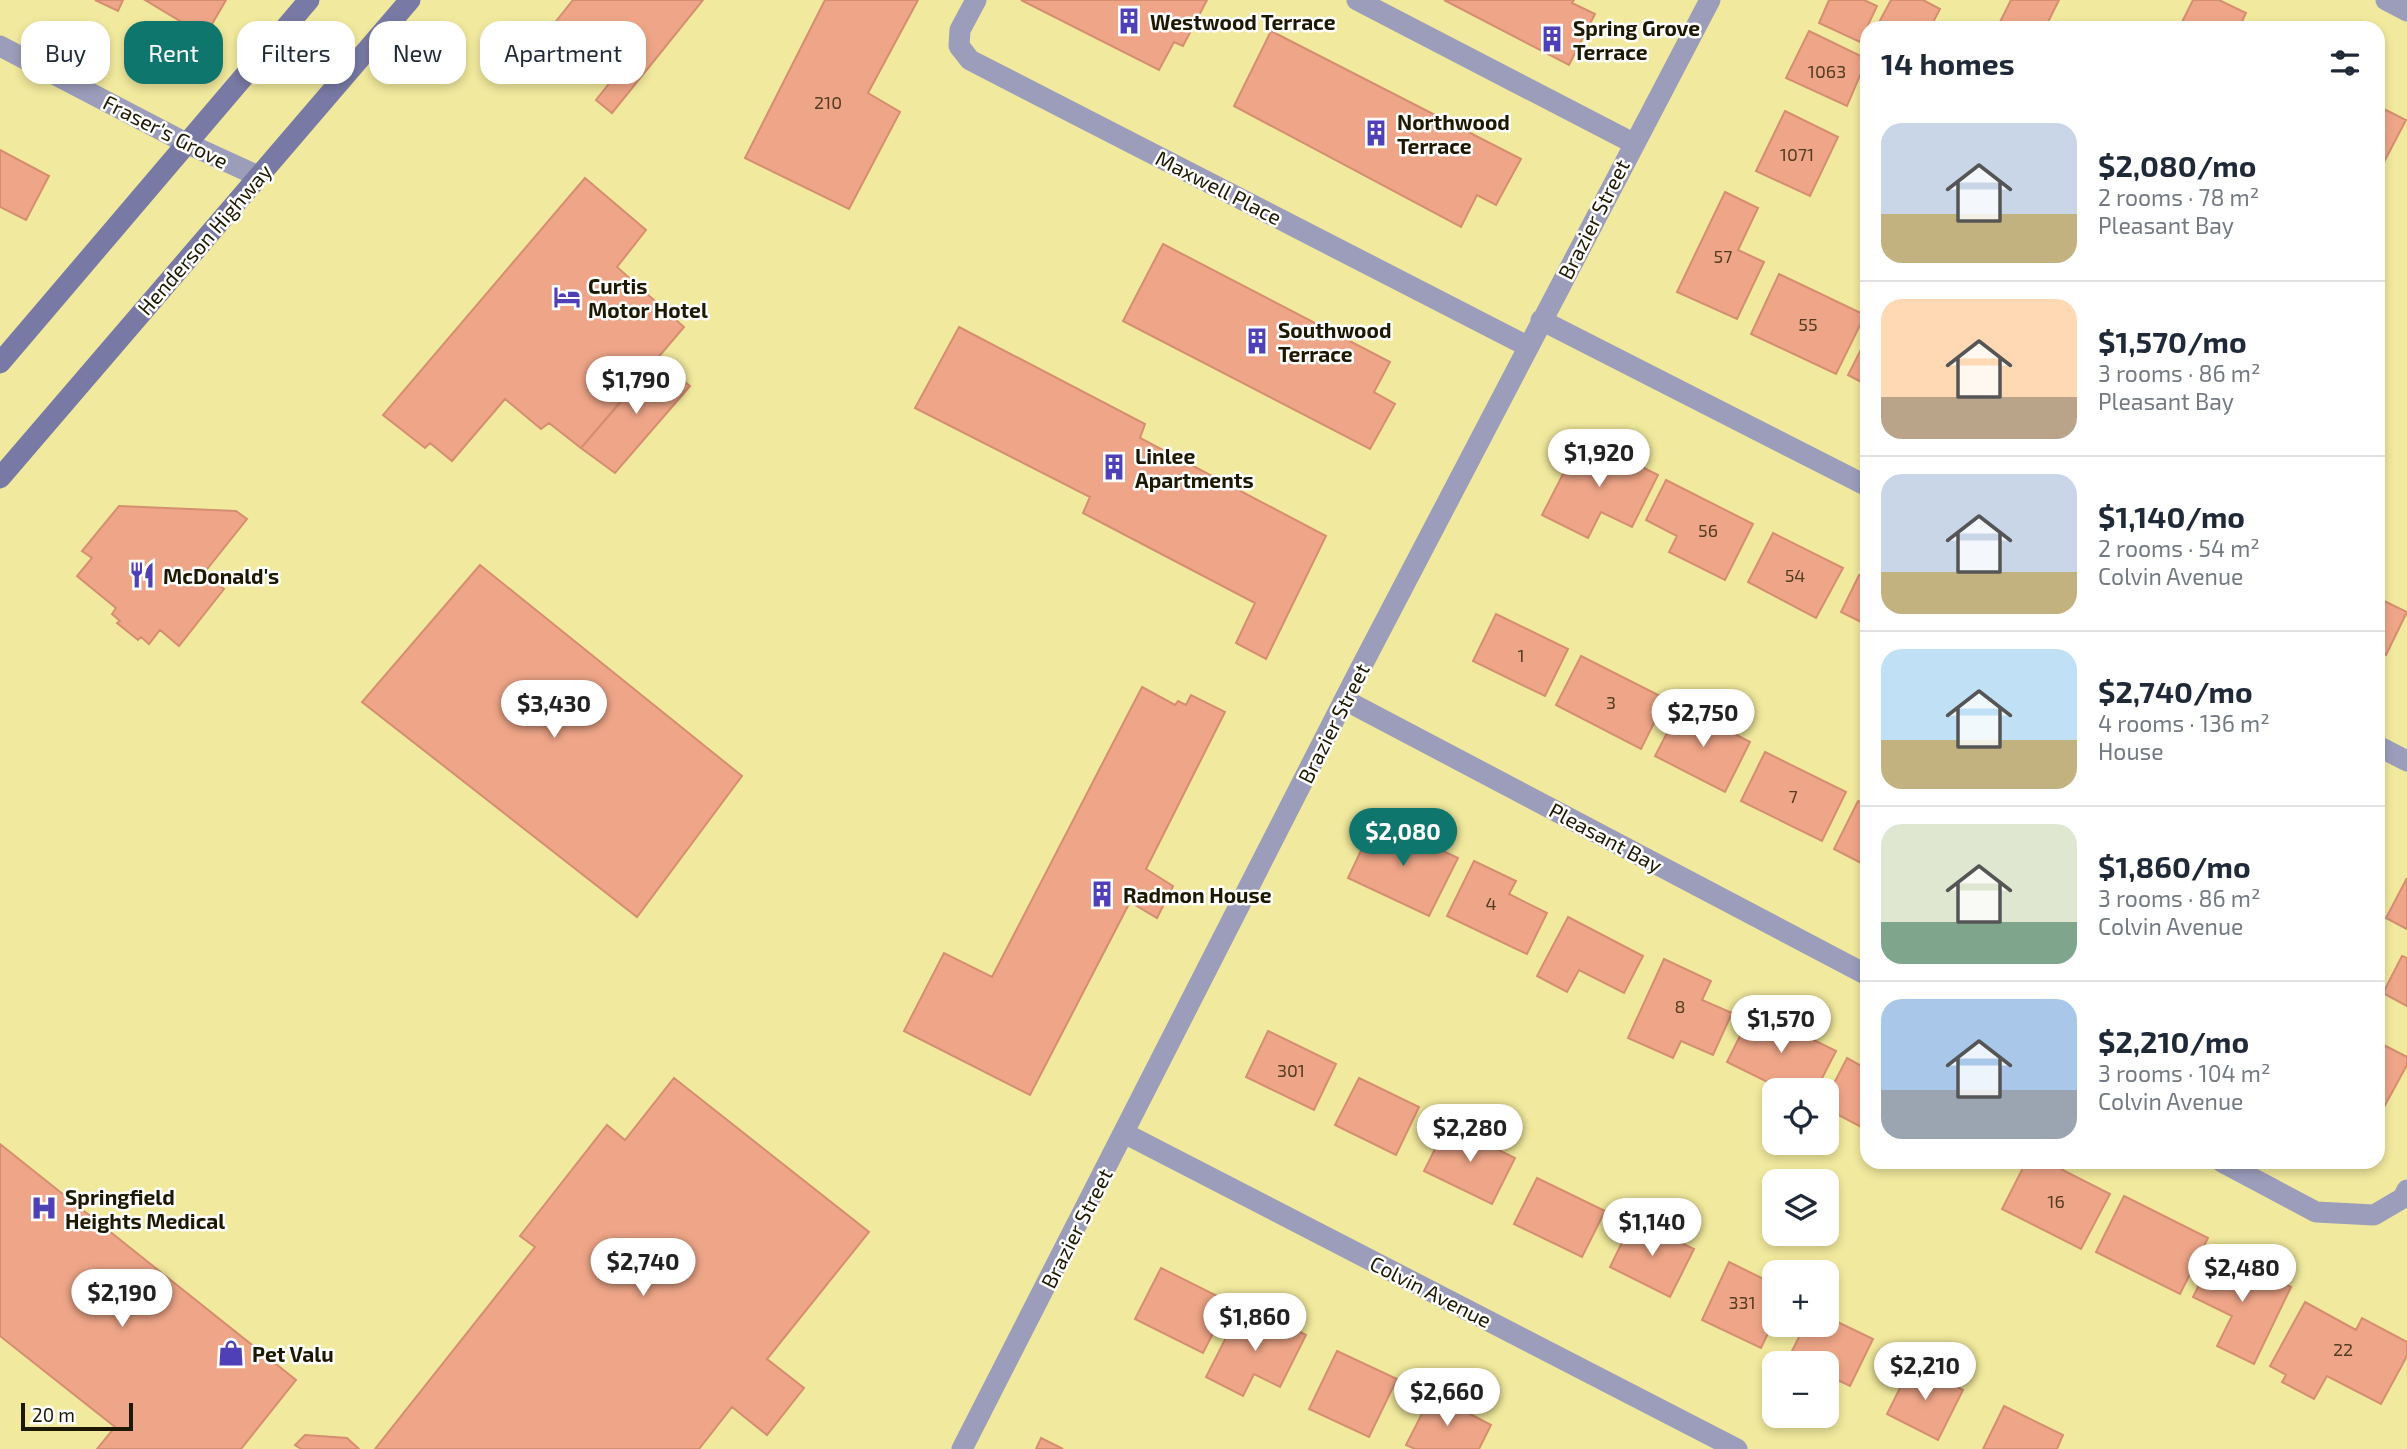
<!DOCTYPE html>
<html lang="en">
<head>
<meta charset="utf-8">
<style>
	:root { --surface:#fff; --page:#f6f6f7; --text:#1f2937; --muted:#747a83; --line:#e0e1e3; --accent:#0f766e }
	body { margin:0; font-family:"Exo 2",sans-serif; background:var(--page); color:var(--text); height:100vh; display:flex; flex-direction:column; font-size:26px; white-space:nowrap }
	* { box-sizing:border-box; margin:0 }
	p { font-size:23px; color:var(--muted) }
	.icon { flex:none; width:38px; height:38px; fill:none; stroke:currentColor; stroke-width:2; stroke-linecap:round; stroke-linejoin:round }
	.map { position:relative; flex:1; overflow:hidden }
	.side { position:absolute; left:1860px; top:21px; width:525px; height:1148px; display:flex; flex-direction:column; background:var(--surface); border-radius:21px; box-shadow:0 4px 10px #0003 }
	.side>* { flex:none }
	.top-card { position:absolute; left:21px; top:21px; width:665px; height:63px; display:flex; gap:14px }
	.buttons { position:absolute; left:1762px; top:1078px; display:grid; gap:14px }
	.buttons a { display:grid; place-items:center; width:77px; height:77px; border-radius:14px; background:var(--surface); box-shadow:0 4px 10px #0003; font-size:35px }
	.scale { position:absolute; left:21px; bottom:18px; width:112px; box-sizing:border-box; padding-left:7px; border:4px solid #1d1900; border-top:0; font-size:19px; line-height:24px; white-space:nowrap; color:#1d1900; -webkit-text-stroke:5px #fff; paint-order:stroke }
	.price { position:absolute; translate:-50% -60px; padding:0 16px; border-radius:24px; background:#fff; color:#222; font-size:23px; line-height:46px; filter:drop-shadow(0 2px 4px #0008) }
	.price::after { content:''; position:absolute; left:50%; top:42px; width:21px; height:16px; margin-left:-10px; background:inherit; clip-path:polygon(0 0,100% 0,50% 100%) }
	.price.active { background:var(--accent); color:#fff }
	ul { padding:0; list-style:none }
	li { display:flex; align-items:center; gap:21px; height:175px; padding:0 21px }
	li+li { border-top:2px solid var(--line) }
	li span { display:grid; place-items:center; flex:none; width:196px; height:140px; border-radius:21px; color:#555 }
	li>.icon { margin-inline-start:auto }
	span .icon { width:84px; height:84px; fill:#fffc; stroke-width:1 }
	li b { font-size:30px }
	h2 { display:flex; justify-content:space-between; align-items:center; height:84px; padding:0 21px; font-size:30px }
	.pill { padding:0 24px; border-radius:21px; background:var(--surface); box-shadow:0 4px 10px #0003; font-size:24px; line-height:63px }
	.pill.active { background:var(--accent); color:#fff }
	.map>svg:first-child { display:block }
</style>
</head>
<body>
<div class="map">
<svg width="2407" height="1449" viewBox="0 0 2407 1449">
	<rect width="100%" height="100%" fill="#f1e99d"/>
	<path fill="#efa688" stroke="#d58e70" stroke-width="2" d="M 95,0 L 123,0 L 118,11 Z
		M 145,0 L 226,0 L 205,36 Z
		M 573,0 L 703,0 L 612,113 L 596,100 L 611,81 L 549,30 Z
		M 825,0 L 918,0 L 868,93 L 900,112 L 849,209 L 745,158 Z
		M 1021,0 L 1207,0 L 1183,46 L 1174,42 L 1159,70 Z
		M 1444,0 L 1574,0 L 1572,3 L 1595,14 L 1569,65 Z
		M 1829,0 L 1864,0 L 1877,6 L 1860,42 L 1819,23 Z
		M 1891,0 L 1923,0 L 1940,9 L 1930,28 L 1876,28 Z
		M 2011,0 L 2059,0 L 2045,28 L 1997,28 Z
		M 2193,0 L 2219,0 L 2246,13 L 2239,28 L 2179,28 Z
		M 1271,31 L 1521,159 L 1496,205 L 1477,195 L 1461,227 L 1234,106 Z
		M 1809,31 L 1867,59 L 1847,106 L 1786,78 Z
		M 2378,106 L 2406,120 L 2384,162 L 2378,158 Z
		M 1785,111 L 1838,137 L 1810,196 L 1756,171 Z
		M 0,150 L 49,176 L 26,220 L 0,207 Z
		M 585,178 L 646,230 L 617,267 L 684,327 L 581,448 L 549,423 L 541,429 L 505,399 L 452,461 L 430,443 L 425,448 L 383,415 Z
		M 1725,192 L 1758,208 L 1738,250 L 1764,262 L 1737,319 L 1677,292 Z
		M 1163,244 L 1390,362 L 1374,392 L 1395,404 L 1370,449 L 1123,321 Z
		M 1779,274 L 1865,315 L 1836,374 L 1751,334 Z
		M 959,327 L 1145,424 L 1140,438 L 1326,536 L 1266,659 L 1236,643 L 1255,603 L 1083,513 L 1090,497 L 915,408 Z
		M 1867,338 L 1867,385 L 1848,375 Z
		M 658,359 L 690,386 L 615,473 L 581,448 Z
		M 1582,437 L 1658,475 L 1632,527 L 1601,512 L 1588,538 L 1542,515 Z
		M 1666,480 L 1753,524 L 1725,580 L 1669,552 L 1677,536 L 1646,520 Z
		M 119,506 L 236,511 L 247,519 L 204,573 L 224,589 L 179,646 L 160,630 L 149,644 L 141,637 L 138,640 L 117,623 L 120,621 L 112,614 L 116,608 L 77,576 L 92,558 L 82,551 Z
		M 1773,533 L 1843,568 L 1816,618 L 1748,582 Z
		M 480,565 L 742,776 L 637,917 L 362,702 Z
		M 1859,575 L 1867,579 L 1867,625 L 1841,612 Z
		M 2378,598 L 2407,612 L 2386,655 L 2378,652 Z
		M 1496,614 L 1568,649 L 1545,696 L 1473,661 Z
		M 1581,656 L 1666,699 L 1641,749 L 1556,705 Z
		M 1142,687 L 1175,705 L 1178,701 L 1186,705 L 1191,695 L 1225,712 L 1146,869 L 1173,886 L 1157,918 L 1130,902 L 1030,1095 L 904,1031 L 944,953 L 992,977 Z
		M 1681,706 L 1750,742 L 1725,792 L 1655,756 Z
		M 1765,752 L 1846,792 L 1822,841 L 1741,801 Z
		M 1858,801 L 1867,805 L 1867,866 L 1834,849 Z
		M 1376,819 L 1458,858 L 1429,916 L 1348,878 Z
		M 1474,861 L 1516,881 L 1509,894 L 1547,913 L 1527,954 L 1447,916 Z
		M 2407,878 L 2407,929 L 2386,918 Z
		M 1568,917 L 1643,956 L 1624,993 L 1579,970 L 1567,992 L 1537,976 Z
		M 2402,956 L 2407,958 L 2407,1006 L 2383,993 Z
		M 1664,959 L 1711,981 L 1702,1000 L 1732,1013 L 1713,1055 L 1681,1041 L 1673,1058 L 1628,1038 Z
		M 1753,1010 L 1836,1051 L 1816,1090 L 1784,1090 L 1727,1062 Z
		M 1268,1031 L 1336,1064 L 1314,1110 L 1246,1077 Z
		M 2378,1042 L 2407,1057 L 2407,1065 L 2378,1118 Z
		M 1847,1058 L 1867,1069 L 1867,1130 L 1827,1109 L 1827,1097 Z
		M 674,1078 L 869,1232 L 767,1359 L 804,1388 L 767,1435 L 732,1407 L 699,1449 L 375,1449 L 535,1247 L 520,1236 L 607,1125 L 625,1140 Z
		M 1359,1078 L 1419,1107 L 1396,1155 L 1335,1125 Z
		M 1447,1125 L 1515,1158 L 1492,1204 L 1424,1171 Z
		M 0,1144 L 296,1380 L 241,1449 L 97,1449 L 115,1427 L 0,1336 Z
		M 2026,1162 L 2047,1162 L 2110,1194 L 2081,1249 L 2002,1209 Z
		M 1537,1178 L 1605,1211 L 1582,1257 L 1514,1224 Z
		M 2124,1196 L 2208,1238 L 2180,1294 L 2096,1252 Z
		M 1633,1220 L 1694,1249 L 1670,1297 L 1610,1267 Z
		M 2216,1251 L 2291,1287 L 2254,1364 L 2217,1346 L 2232,1316 L 2193,1297 Z
		M 1729,1262 L 1774,1284 L 1774,1321 L 1761,1348 L 1702,1320 Z
		M 1161,1268 L 1229,1302 L 1203,1353 L 1135,1319 Z
		M 2305,1302 L 2356,1330 L 2362,1318 L 2407,1342 L 2407,1356 L 2381,1404 L 2327,1376 L 2314,1399 L 2282,1382 L 2286,1375 L 2270,1366 Z
		M 1239,1312 L 1259,1322 L 1264,1314 L 1306,1335 L 1280,1387 L 1254,1374 L 1243,1396 L 1206,1377 Z
		M 1827,1317 L 1873,1339 L 1850,1386 L 1827,1375 L 1827,1363 L 1802,1363 L 1789,1357 L 1805,1325 L 1827,1325 Z
		M 1337,1351 L 1397,1379 L 1369,1437 L 1309,1409 Z
		M 1912,1364 L 1963,1390 L 1938,1440 L 1887,1414 Z
		M 1432,1394 L 1491,1425 L 1479,1449 L 1415,1449 L 1406,1445 Z
		M 2004,1406 L 2063,1435 L 2057,1449 L 1983,1449 Z
		M 305,1435 L 347,1438 L 359,1449 L 301,1449 L 295,1445 Z
		M 1041,1438 L 1063,1449 L 1036,1449 Z"/>
	<g fill="none" stroke-linecap="round" stroke-linejoin="round">
		<path stroke="#9c9dbb" stroke-width="21" d="M 976,0 L 960,30 L 959,46 L 970,60 L 1527,346
			M 1357,0 L 1633,143
			M 0,46 L 186,143 L 258,176
			M 1541,320 L 1867,486
			M 1345,700 L 1867,975
			M 2378,746 L 2407,761
			M 1124,1133 L 1737,1449
			M 2222,1162 L 2316,1212 L 2374,1215 L 2403,1198 L 2407,1190
			M 962,1449 L 1357,675 L 1710,0"/>
		<path stroke="#9c9dbb" stroke-width="21" d="M 2386,0 L 2407,11"/>
		<path stroke="#787aa5" stroke-width="21" d="M 0,363 L 309,0
			M 0,478 L 410,0"/>
	</g>
	<defs>
		<g id="building-bare" transform="scale(2.1)"><path d="M-4-6H4V6H1V3H-1V6H-4ZM-2.5-4.3h1.7v1.8h-1.7ZM.8-4.3h1.7v1.8H.8ZM-2.5-1h1.7V.8h-1.7ZM.8-1h1.7V.8H.8Z" fill="#5040b7" stroke="#fff" stroke-width="2.5" paint-order="stroke"/></g>
		<g id="hotel-bare" transform="scale(2.1)"><path d="M-6-4.5h1.5V1H6V5H4.5V3h-9V5H-6ZM-4 0a1.8 1.8 0 1 1 3.6 0ZM.5 0V-2.5h3Q6-2.5 6 0Z" fill="#5040b7" stroke="#fff" stroke-width="2.5" paint-order="stroke"/></g>
		<g id="restaurant-bare" transform="scale(2.1)"><path d="M-5-6h1v4h1v-4h1v4h1v-4h1v5L-1.5 .5V6h-2V.5L-5-1ZM5-6V6H3V1.5H1.5Q1.5-4 5-6Z" fill="#5040b7" stroke="#fff" stroke-width="2.5" paint-order="stroke"/></g>
		<g id="hospital-bare" transform="scale(2.1)"><path d="M-5-5h3v3.5h4V-5h3V5h-3V1.5h-4V5h-3Z" fill="#5040b7" stroke="#fff" stroke-width="2.5" paint-order="stroke"/></g>
		<g id="shop-bare" transform="scale(2.1)"><path d="M-5-2.5h2.3a2.7 3.5 0 0 1 5.4 0H5L5.5 6h-11ZM-1.5-2.5h3a1.5 2.3 0 0 0-3 0Z" fill="#5040b7" stroke="#fff" stroke-width="2.5" paint-order="stroke"/></g>
	</defs>
	<g fill-rule="evenodd">
		<use href="#building-bare" x="1129" y="21"/>
		<use href="#building-bare" x="1552" y="39"/>
		<use href="#building-bare" x="1376" y="133"/>
		<use href="#hotel-bare" x="567" y="297"/>
		<use href="#building-bare" x="1257" y="341"/>
		<use href="#building-bare" x="1114" y="467"/>
		<use href="#restaurant-bare" x="142" y="575"/>
		<use href="#building-bare" x="1102" y="894"/>
		<use href="#hospital-bare" x="44" y="1208"/>
		<use href="#shop-bare" x="231" y="1353"/>
	</g>
	<g text-anchor="middle" dominant-baseline="central" stroke-width="5" stroke-linejoin="round" paint-order="stroke">
		<g font-size="18" fill="#523c22">
			<text x="1827" y="71">1063</text>
			<text x="828" y="102">210</text>
			<text x="1797" y="154">1071</text>
			<text x="1723" y="256">57</text>
			<text x="1808" y="324">55</text>
			<text x="1708" y="530">56</text>
			<text x="1795" y="575">54</text>
			<text x="1521" y="655">1</text>
			<text x="1611" y="702">3</text>
			<text x="1793" y="796">7</text>
			<text x="1491" y="903">4</text>
			<text x="1680" y="1006">8</text>
			<text x="1291" y="1070">301</text>
			<text x="2056" y="1201">16</text>
			<text x="1742" y="1302">331</text>
			<text x="2343" y="1349">22</text>
		</g>
		<g font-size="21" font-weight="bold" fill="#1d1900" stroke="#fff" text-anchor="start">
			<text x="1150" y="21">Westwood Terrace</text>
			<text x="1573" y="27">Spring Grove<tspan x="1573" dy="24">Terrace</tspan></text>
			<text x="1397" y="121">Northwood<tspan x="1397" dy="24">Terrace</tspan></text>
			<text x="588" y="285">Curtis<tspan x="588" dy="24">Motor Hotel</tspan></text>
			<text x="1278" y="329">Southwood<tspan x="1278" dy="24">Terrace</tspan></text>
			<text x="1135" y="455">Linlee<tspan x="1135" dy="24">Apartments</tspan></text>
			<text x="163" y="575">McDonald's</text>
			<text x="1123" y="894">Radmon House</text>
			<text x="65" y="1196">Springfield<tspan x="65" dy="24">Heights Medical</tspan></text>
			<text x="252" y="1353">Pet Valu</text>
		</g>
		<g font-size="21" fill="#1d1900" stroke="#fff">
			<text transform="translate(166 131) rotate(27)">Fraser's Grove</text>
			<text transform="translate(1219 187) rotate(27)">Maxwell Place</text>
			<text transform="translate(1593 219) rotate(-63)">Brazier Street</text>
			<text transform="translate(204 239) rotate(-49)">Henderson Highway</text>
			<text transform="translate(1333 723) rotate(-63)">Brazier Street</text>
			<text transform="translate(1606 837) rotate(28)">Pleasant Bay</text>
			<text transform="translate(1076 1228) rotate(-63)">Brazier Street</text>
			<text transform="translate(1431 1291) rotate(27)">Colvin Avenue</text>
		</g>
	</g>
</svg>
<div class="buttons">
<a><svg class="icon" aria-label="locate" viewBox="0 0 24 24"><circle cx="12" cy="12" r="6"/><path d="M12 2v4M12 18v4M2 12h4M18 12h4"/></svg></a>
<a><svg class="icon" aria-label="layers" viewBox="0 0 24 24"><path d="M12 4l9 5-9 5-9-5zM3 14l9 5 9-5"/></svg></a>
<a>+</a>
<a>−</a>
</div>
<div class="scale">20 m</div>
<b class="price" style="left:636px;top:416px">$1,790</b>
<b class="price" style="left:1599px;top:489px">$1,920</b>
<b class="price" style="left:554px;top:740px">$3,430</b>
<b class="price" style="left:1703px;top:749px">$2,750</b>
<b class="price active" style="left:1403px;top:868px">$2,080</b>
<b class="price" style="left:1781px;top:1055px">$1,570</b>
<b class="price" style="left:1470px;top:1164px">$2,280</b>
<b class="price" style="left:1652px;top:1258px">$1,140</b>
<b class="price" style="left:643px;top:1298px">$2,740</b>
<b class="price" style="left:2242px;top:1304px">$2,480</b>
<b class="price" style="left:122px;top:1329px">$2,190</b>
<b class="price" style="left:1255px;top:1353px">$1,860</b>
<b class="price" style="left:1925px;top:1402px">$2,210</b>
<b class="price" style="left:1447px;top:1428px">$2,660</b>
<div class="top-card">
<a class="pill">Buy</a>
<a class="pill active">Rent</a>
<a class="pill">Filters</a>
<a class="pill">New</a>
<a class="pill">Apartment</a>
</div>
<section class="side">
<h2>14 homes<svg class="icon" aria-label="filters" viewBox="0 0 24 24"><path d="M4 7h16M4 17h16"/><circle cx="9" cy="7" r="2"/><circle cx="15" cy="17" r="2"/></svg></h2>
<ul>
<li><span style="background:linear-gradient(#c9d6e8 65%,#c2b280 0)"><svg class="icon" aria-label="home" viewBox="0 0 24 24"><path d="M3 11l9-7 9 7M6 9v11h12V9"/></svg></span><div><b>$2,080/mo</b><p>2 rooms · 78 m²</p><p>Pleasant Bay</p></div></li>
<li><span style="background:linear-gradient(#ffd9b3 70%,#b9a48a 0)"><svg class="icon" aria-label="home" viewBox="0 0 24 24"><path d="M3 11l9-7 9 7M6 9v11h12V9"/></svg></span><div><b>$1,570/mo</b><p>3 rooms · 86 m²</p><p>Pleasant Bay</p></div></li>
<li><span style="background:linear-gradient(#c9d6e8 70%,#c2b280 0)"><svg class="icon" aria-label="home" viewBox="0 0 24 24"><path d="M3 11l9-7 9 7M6 9v11h12V9"/></svg></span><div><b>$1,140/mo</b><p>2 rooms · 54 m²</p><p>Colvin Avenue</p></div></li>
<li><span style="background:linear-gradient(#bfe0f5 65%,#c2b280 0)"><svg class="icon" aria-label="home" viewBox="0 0 24 24"><path d="M3 11l9-7 9 7M6 9v11h12V9"/></svg></span><div><b>$2,740/mo</b><p>4 rooms · 136 m²</p><p>House</p></div></li>
<li><span style="background:linear-gradient(#dfe7d0 70%,#7fa58c 0)"><svg class="icon" aria-label="home" viewBox="0 0 24 24"><path d="M3 11l9-7 9 7M6 9v11h12V9"/></svg></span><div><b>$1,860/mo</b><p>3 rooms · 86 m²</p><p>Colvin Avenue</p></div></li>
<li><span style="background:linear-gradient(#a9c7e8 65%,#9aa5b1 0)"><svg class="icon" aria-label="home" viewBox="0 0 24 24"><path d="M3 11l9-7 9 7M6 9v11h12V9"/></svg></span><div><b>$2,210/mo</b><p>3 rooms · 104 m²</p><p>Colvin Avenue</p></div></li>
</ul>
</section>
</div>
</body>
</html>
